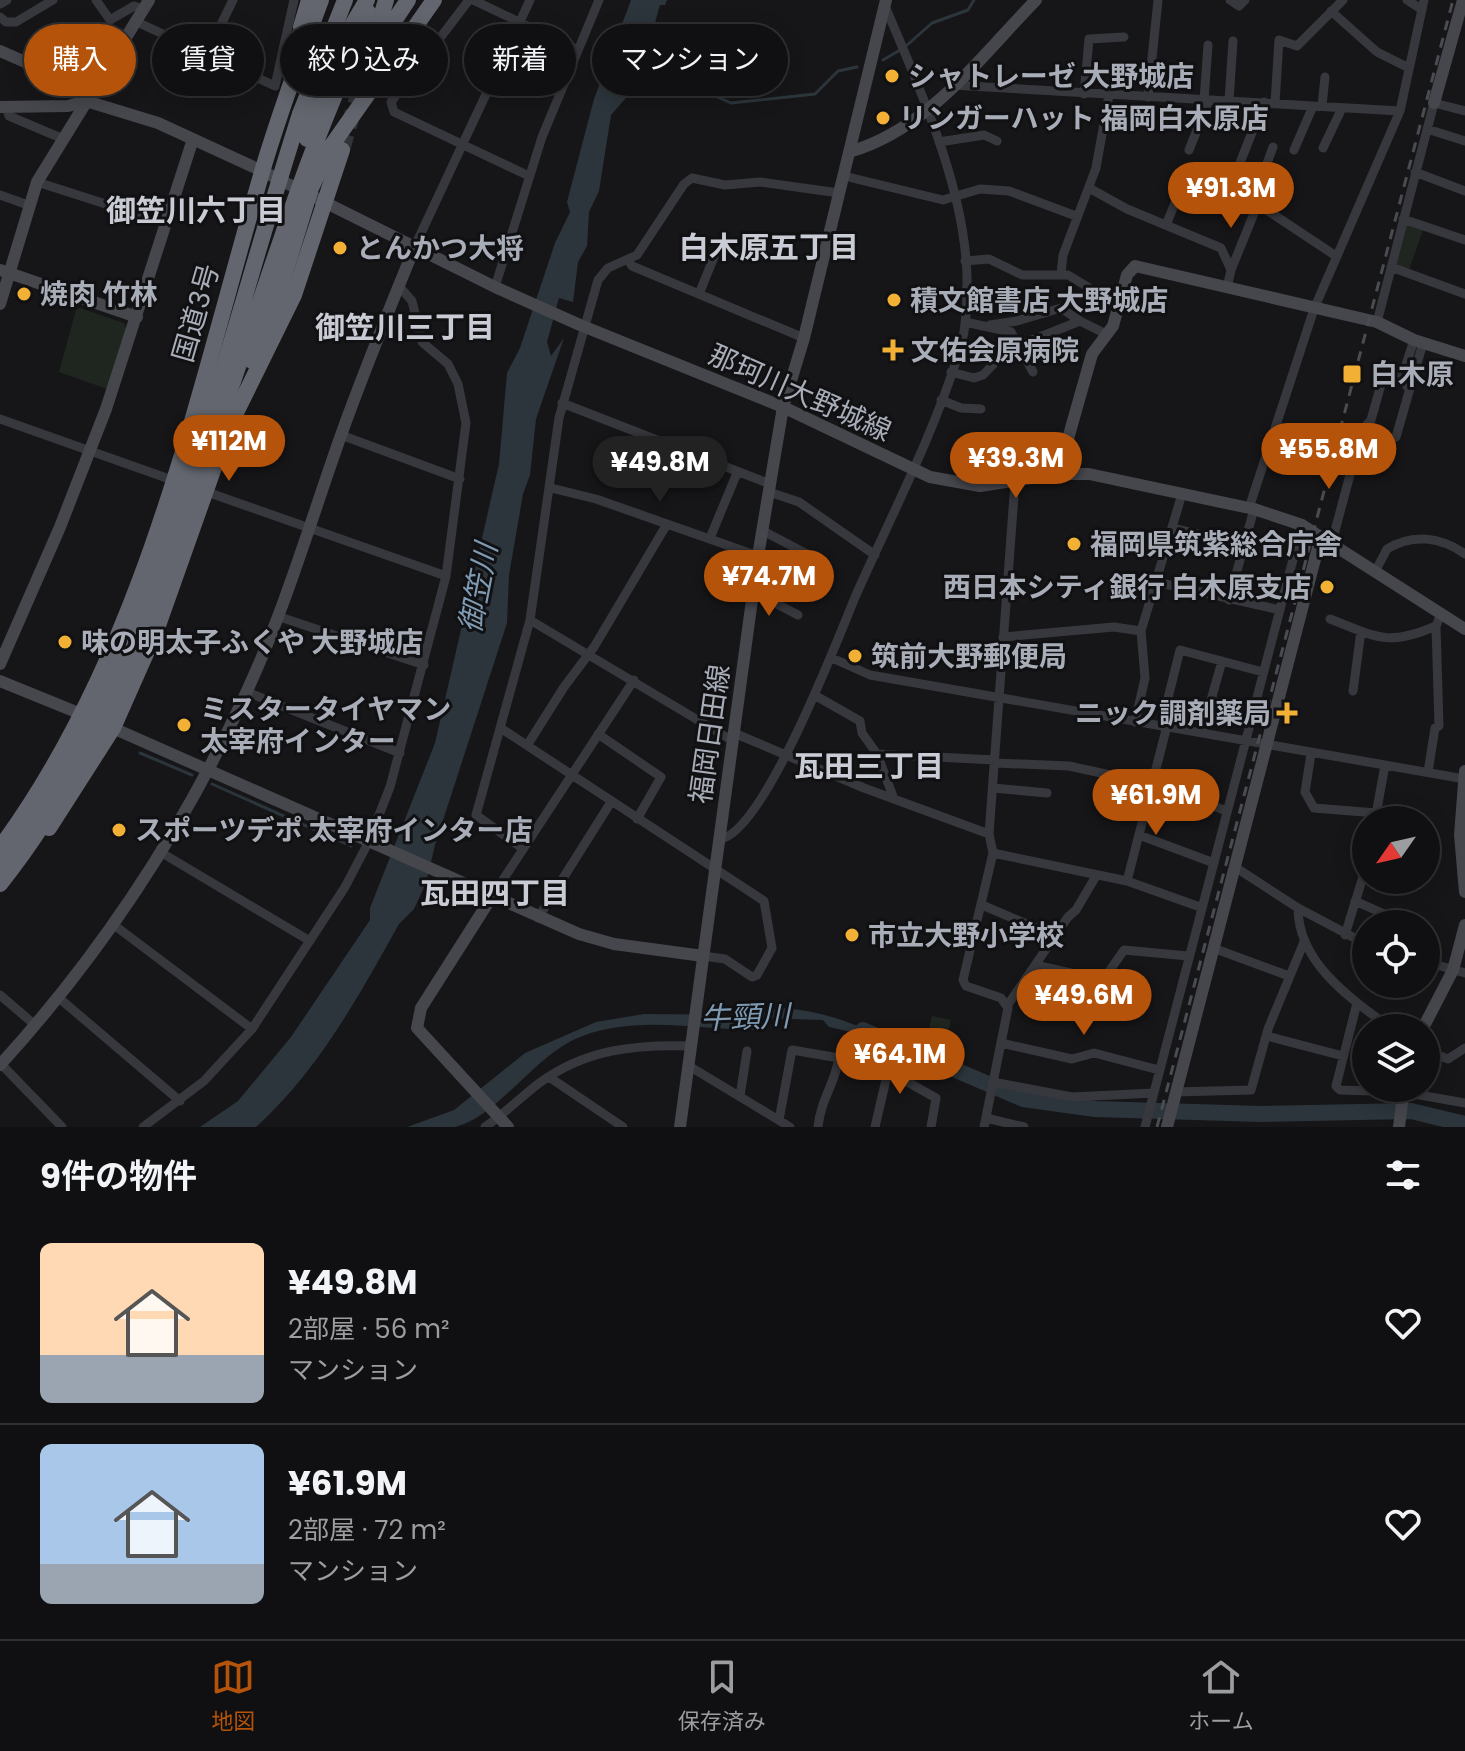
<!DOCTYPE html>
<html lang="ja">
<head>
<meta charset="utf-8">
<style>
	:root { --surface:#101012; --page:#1e1e20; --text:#f1f3f6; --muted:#9c9d9f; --line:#303032; --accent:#b45309 }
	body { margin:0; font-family:Poppins,"Noto Sans JP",sans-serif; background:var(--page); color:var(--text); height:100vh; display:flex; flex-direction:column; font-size:30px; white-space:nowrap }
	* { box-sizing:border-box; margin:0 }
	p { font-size:26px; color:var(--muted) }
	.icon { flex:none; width:44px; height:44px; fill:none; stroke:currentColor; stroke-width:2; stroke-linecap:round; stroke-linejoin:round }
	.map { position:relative; height:1127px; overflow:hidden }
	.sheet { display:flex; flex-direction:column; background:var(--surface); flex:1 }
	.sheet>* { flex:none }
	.banner { position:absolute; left:24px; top:24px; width:800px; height:72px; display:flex; gap:16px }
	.needle { width:52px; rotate:236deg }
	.fabs { position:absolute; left:1352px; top:806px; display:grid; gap:16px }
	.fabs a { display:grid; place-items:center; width:88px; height:88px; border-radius:50%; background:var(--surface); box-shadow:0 4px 20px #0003,0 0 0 2px var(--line); font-size:40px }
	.price { position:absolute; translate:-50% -68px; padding:0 18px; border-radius:28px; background:var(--accent); color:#fff; font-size:26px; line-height:52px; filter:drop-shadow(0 2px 4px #0008) }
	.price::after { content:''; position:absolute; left:50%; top:48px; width:24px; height:18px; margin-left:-12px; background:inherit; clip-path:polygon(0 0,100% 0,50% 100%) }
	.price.current { background:#222; color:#fff }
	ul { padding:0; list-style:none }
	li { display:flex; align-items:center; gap:24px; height:200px; padding:0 40px }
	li+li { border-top:2px solid var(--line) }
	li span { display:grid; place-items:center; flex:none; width:224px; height:160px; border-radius:12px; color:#555 }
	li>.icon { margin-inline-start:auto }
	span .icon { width:96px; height:96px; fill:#fffc; stroke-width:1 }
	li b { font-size:34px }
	h2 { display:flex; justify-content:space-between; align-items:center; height:96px; padding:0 40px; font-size:34px }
	.chip { padding:0 28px; border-radius:36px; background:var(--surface); box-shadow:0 4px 20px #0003,0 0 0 2px var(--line); font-size:28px; line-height:72px }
	.chip.current { background:var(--accent); color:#fff }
	.tabs { display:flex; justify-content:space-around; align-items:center; height:112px; border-top:2px solid var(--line); background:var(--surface); font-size:22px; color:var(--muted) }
	.tabs a { display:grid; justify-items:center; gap:4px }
	.tabs .current { color:var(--accent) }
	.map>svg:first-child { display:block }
</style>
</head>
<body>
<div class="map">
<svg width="1465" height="1127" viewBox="0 0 1465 1127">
	<rect width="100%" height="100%" fill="#161618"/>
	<path fill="#1e261f" d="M 1406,224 L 1423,230 L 1409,270 L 1396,266 Z
		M 80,308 L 124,323 L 127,330 L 107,389 L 59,372 L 76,310 Z
		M 932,1016 L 951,1020 L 944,1051 L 925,1047 Z"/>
	<path fill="#2c353c" d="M 631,0 L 667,0 L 665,5 L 660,5 C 656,17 653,37 645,47 C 630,66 628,67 631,92 L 611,115 L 599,191 L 589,212 L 587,246 L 578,262 L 573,302 L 559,298 L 547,342 L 551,356 L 564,338 L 536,419 L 530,475 L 523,494 L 509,575 L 507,623 L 435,845 L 426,883 L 414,909 L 399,924 C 359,996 318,1071 256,1127 L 200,1127 L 238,1101 L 291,1037 L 370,920 L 370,908 L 435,743 L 499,464 L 507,373 L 520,348 L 555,243 L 570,212 L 567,202 L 594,99 Z
		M 781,1008 C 817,1010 855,1022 886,1040 L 829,1027 L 823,1020 L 761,1018 L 753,1030 C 694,1029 629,1014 573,1040 C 532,1060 496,1117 455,1127 C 441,1127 421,1127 407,1127 L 454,1110 L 525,1053 L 596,1022 L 644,1014 L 752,1015 Z"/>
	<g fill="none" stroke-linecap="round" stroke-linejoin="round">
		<path stroke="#2c353c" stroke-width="3" d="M 906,46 L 932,23 L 968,10 L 974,0
			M 883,60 L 900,50
			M 629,88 L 642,84 L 697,88 L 731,103 L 815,94 L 838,71 L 857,67
			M 140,753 L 192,775
			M 212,784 L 351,846"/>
		<path stroke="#2c353c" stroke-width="16" d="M 863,1030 L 1023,1099 L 1095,1109 L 1261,1114 L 1411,1111 L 1465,1124"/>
		<path stroke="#333438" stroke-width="16" stroke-dasharray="16 8" stroke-linecap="butt" d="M 342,150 L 366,67"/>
		<path stroke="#37383d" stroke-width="9" d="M 96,0 L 110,20 L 134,6 L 144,10
			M 469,0 L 391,102 L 394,112 L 529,176
			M 473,0 L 578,50
			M 1230,0 L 1239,6 L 1245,0
			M 1407,0 L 1421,9
			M 0,4 L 7,0
			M 1331,11 L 1377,52 L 1409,68
			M 0,17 L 6,22 L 16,22 L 53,0
			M 137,22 L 275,86 L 294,0
			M 206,55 L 233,0
			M 952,85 L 1400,111
			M 1084,94 L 1089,39 L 1124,37
			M 1148,97 L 1158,0
			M 1204,100 L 1208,45
			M 1229,101 L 1233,41
			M 1275,103 L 1279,40 L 1297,46 L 1343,0
			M 6,106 L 9,116 L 61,138
			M 1322,106 L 1325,77
			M 1427,129 L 1465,141
			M 939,142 L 984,135 L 997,141
			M 1273,147 L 1253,201 L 1336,256
			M 1323,148 L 1342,108
			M 1189,150 L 1209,100
			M 1294,150 L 1313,106
			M 1415,172 L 1465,191
			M 844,176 L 943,200 L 980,189 L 1009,191 L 1076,216
			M 37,182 L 165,223
			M 1089,188 L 1127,209 L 1221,248 L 1231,270 L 1227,288
			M 0,195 L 28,205
			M 1254,195 L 1234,178 L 1264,102
			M 1403,219 L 1465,240
			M 1166,225 L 1186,176
			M 415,246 L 530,0
			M 628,260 L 632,266 L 804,338
			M 965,261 L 989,259 L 1022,275 L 1068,275 L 1119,306
			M 1391,267 L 1465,294
			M 1231,270 L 1257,206
			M 1061,273 L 1063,255 L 1096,168 L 1109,95
			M 495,287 L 542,137 L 599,0
			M 699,294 L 716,252
			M 965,322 L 1011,332 L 1033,372
			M 1377,322 L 1434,103 L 1465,111
			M 990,325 L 1017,321 L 1061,308 L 1080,321
			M 951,372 L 974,378 L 983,375 L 1007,350 L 1080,321 L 1108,335
			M 1382,380 L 1401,379 L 1409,389
			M 941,400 L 961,408 L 981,409
			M 562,403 L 770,484
			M 0,419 L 175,481
			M 341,435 L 460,479
			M 1359,445 L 1365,437 L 1388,442 L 1396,437 L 1423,343
			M 551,488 L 596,499 L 758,556
			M 204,491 L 446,576
			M 769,492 L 799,502 L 875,555
			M 1249,508 L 1314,309 L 1400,111 L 1424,0
			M 1172,528 L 1244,545
			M 763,531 L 807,554
			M 710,538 L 737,473
			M 1332,542 L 1362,430 L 1371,420 L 1384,374 L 1405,368 L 1414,340
			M 1376,570 L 1387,549 C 1413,533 1441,537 1465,554
			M 1156,582 L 1280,610
			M 754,592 L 798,615
			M 1229,600 L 1254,509
			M 277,616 L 424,665
			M 1330,619 C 1377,637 1387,647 1436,626
			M 530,620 L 733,741
			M 1003,637 L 1114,627 L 1141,631
			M 832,658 L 870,675 L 1465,779
			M 1353,691 L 1361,631
			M 247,692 L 400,753
			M 816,696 L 860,721 L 862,733 L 877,754 L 995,760
			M 1135,722 L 1145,678 L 1141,631 L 1182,494
			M 1161,726 L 1180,650 L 1263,672
			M 502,729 L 764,901 L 772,948 L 757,975 L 752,977 L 725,959 L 703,956
			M 1202,732 L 1222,661
			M 734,733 L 864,788 L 989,834
			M 598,734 L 661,777 L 637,819
			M 528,744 L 564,687 L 594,647 L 667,524
			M 877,754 L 894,799
			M 1311,754 L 1305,792 L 1314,808 L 1414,816
			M 995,763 L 1069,766 L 1152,784 L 1227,811
			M 1428,772 L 1435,728 L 1439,726 L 1436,626 L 1441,614
			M 993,788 L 1047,793
			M 1375,820 L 1385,765
			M 1139,835 L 1214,863
			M 720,839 C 764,833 838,638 856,595 C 892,514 934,434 960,349 C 967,326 967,301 967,277 C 965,187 919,87 885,6
			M 522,848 L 476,815 L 530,620 L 559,418 L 598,280 L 608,268 L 637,255 L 684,184 L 692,178 L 725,185 L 760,182 L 839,193
			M 162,853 L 310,941
			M 993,853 L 1127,881 L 1200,907
			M 1235,867 L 1298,908 L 1366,944
			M 1127,881 L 1167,726
			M 491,898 L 634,680
			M 1355,901 L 1382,913
			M 982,905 L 1055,936
			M 1298,908 C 1298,963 1351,999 1391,1028
			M 538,918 L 611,802
			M 114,925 L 252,1029
			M 1345,935 L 1366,867
			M 1213,948 L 1289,976
			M 1426,962 L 1465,973
			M 1035,965 L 1093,978 L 1108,973 L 1124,950 L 1188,956
			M 0,995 L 35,1025
			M 59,998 L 180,1101
			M 1357,1003 L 1336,1086 L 1340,1090 L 1403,1092 L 1465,1103
			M 1007,1006 L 1068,917 L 1076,910 L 1096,876
			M 1267,1036 L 1343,1056
			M 1001,1043 L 1072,1059 L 1094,1053 L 1159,1070
			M 1426,1051 L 1448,1059 L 1465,1048
			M 1,1064 L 62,1127
			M 689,1066 L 790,1127
			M 549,1077 L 623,1127
			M 993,1082 L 1072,1097 L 1154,1093
			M 1175,1092 L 1251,1090 L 1268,1029 L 1304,942
			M 740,1096 L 747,1051
			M 986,1118 L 1024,1127
			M 779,1120 L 792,1050 L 839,1058 C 835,1084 821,1098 818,1127
			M 143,1127 L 204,1081 L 252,1029 L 345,887 L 368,843 L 390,787 L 446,576 L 466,423 L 458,384 L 448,364 L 422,342 L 412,301 L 399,286
			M 485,1127 C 504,1114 520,1098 538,1084 C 585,1049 636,1044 692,1046
			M 875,1127 L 888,1071 L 936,1098 L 931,1127
			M 984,1127 L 1008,1008 L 1001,998 L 966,986 L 963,980 L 993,853 L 989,834 L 1015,482
			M 1145,1127 L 1302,525"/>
		<path stroke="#45474d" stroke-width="12" d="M 0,51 L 80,86 L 86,101
			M 1434,103 L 1463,0
			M 0,107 L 68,106 L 86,101 L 158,123 L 262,171 L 495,287 L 580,325 L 783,407 L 930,477 L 980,486 L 1058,474 L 1089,474 L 1254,509 L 1302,525 L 1465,629
			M 849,152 C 928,130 981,56 1036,0
			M 0,270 L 137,317
			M 0,304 L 37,182 L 149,0
			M 1058,474 L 1092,354 L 1113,326 L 1127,275 L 1135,266 L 1377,322 L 1414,340 L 1465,356
			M 0,664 L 60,527 L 106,409 L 193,139
			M 0,681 L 86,716
			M 106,725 L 579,934 L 614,944 L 703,956
			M 1465,771 L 1460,835 L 1465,892
			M 491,898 L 421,1008 L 417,1028 L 508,1127
			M 1423,1028 L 1453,970 L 1465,925
			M 0,1065 C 101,954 183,830 246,693 C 284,612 310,523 340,438 C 363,373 389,310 415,246
			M 680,1127 L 758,556 L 783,407 L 804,338 L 886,0
			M 1167,1127 L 1321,536
			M 1399,1127 L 1404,1088"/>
		<path stroke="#63666e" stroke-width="16" d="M 301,27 L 309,0
			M 373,44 L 386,0
			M 371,69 L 388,30 L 408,0
			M 300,114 L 345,0
			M 332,145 L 434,0
			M 252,361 L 272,315
			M 49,828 L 113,728 L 156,631 L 227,431 L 294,295 L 342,150
			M 0,848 C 146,649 194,405 262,172 C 279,114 300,57 321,0"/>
		<path stroke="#4a4c52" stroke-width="3" stroke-dasharray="10 8" stroke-linecap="butt" d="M 1157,1127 L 1453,0"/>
		<path stroke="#63666e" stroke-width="16" d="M 307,139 L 339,47 L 367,0
			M 272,315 L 311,188 L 332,145
			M 0,863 C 42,803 82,742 112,676 C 194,497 240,301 300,114
			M 0,884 C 115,739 168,565 229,393 C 257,313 282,232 312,153 C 329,106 351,60 368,12"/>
	</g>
	<g fill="#f2b134" stroke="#111113" stroke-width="3">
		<circle cx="892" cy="76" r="8"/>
		<circle cx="883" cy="118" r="8"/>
		<circle cx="340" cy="248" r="8"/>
		<circle cx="24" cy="294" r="8"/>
		<circle cx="894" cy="300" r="8"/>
		<path d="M889 338h8v8h8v8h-8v8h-8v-8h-8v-8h8z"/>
		<rect x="1342" y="364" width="20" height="20" rx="4"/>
		<circle cx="1074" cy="544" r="8"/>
		<circle cx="1327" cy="587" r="8"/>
		<circle cx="65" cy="642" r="8"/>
		<circle cx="855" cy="656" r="8"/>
		<path d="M1283 701h8v8h8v8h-8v8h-8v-8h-8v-8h8z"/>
		<circle cx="184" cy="725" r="8"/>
		<circle cx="119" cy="830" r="8"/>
		<circle cx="852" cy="935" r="8"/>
	</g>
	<g text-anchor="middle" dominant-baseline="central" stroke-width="6" stroke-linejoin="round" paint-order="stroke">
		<g font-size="28" font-weight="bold" fill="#a8adb8" stroke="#111113" text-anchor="start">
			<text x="908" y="76">シャトレーゼ 大野城店</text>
			<text x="899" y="118">リンガーハット 福岡白木原店</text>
			<text x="356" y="248">とんかつ大将</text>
			<text x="40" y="294">焼肉 竹林</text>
			<text x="910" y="300">積文館書店 大野城店</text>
			<text x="911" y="350">文佑会原病院</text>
			<text x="1370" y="374">白木原</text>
			<text x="1090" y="544">福岡県筑紫総合庁舎</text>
			<text x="1311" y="587" text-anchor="end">西日本シティ銀行 白木原支店</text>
			<text x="81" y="642">味の明太子ふくや 大野城店</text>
			<text x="871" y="656">筑前大野郵便局</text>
			<text x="200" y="709">ミスタータイヤマン<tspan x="200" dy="32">太宰府インター</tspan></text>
			<text x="1271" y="713" text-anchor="end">ニック調剤薬局</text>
			<text x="135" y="830">スポーツデポ 太宰府インター店</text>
			<text x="868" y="935">市立大野小学校</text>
		</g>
		<g font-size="28" fill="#a8adb8" stroke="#111113">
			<text transform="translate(196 313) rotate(-74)">国道3号</text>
			<text transform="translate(800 393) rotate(24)">那珂川大野城線</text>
			<text transform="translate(710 734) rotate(-82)">福岡日田線</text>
		</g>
		<g font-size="30" font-weight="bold" fill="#c9ccd4" stroke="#111113">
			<text x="196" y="210">御笠川六丁目</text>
			<text x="769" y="247">白木原五丁目</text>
			<text x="405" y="327">御笠川三丁目</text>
			<text x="869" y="766">瓦田三丁目</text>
			<text x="495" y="893">瓦田四丁目</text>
		</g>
		<g font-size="30" font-style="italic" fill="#7f9bb3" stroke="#111113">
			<text transform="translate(478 588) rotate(-79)">御笠川</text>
			<text transform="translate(745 1017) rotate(-2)">牛頸川</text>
		</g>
	</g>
</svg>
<div class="fabs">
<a><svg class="needle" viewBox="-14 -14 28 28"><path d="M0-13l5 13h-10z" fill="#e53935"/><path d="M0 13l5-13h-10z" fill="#9c9d9f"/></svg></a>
<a><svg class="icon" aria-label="locate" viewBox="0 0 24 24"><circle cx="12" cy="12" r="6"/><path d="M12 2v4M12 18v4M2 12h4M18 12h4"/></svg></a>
<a><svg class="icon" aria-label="layers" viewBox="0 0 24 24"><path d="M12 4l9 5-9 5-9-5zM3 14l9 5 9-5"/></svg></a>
</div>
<b class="price" style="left:1231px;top:230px">¥91.3M</b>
<b class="price" style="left:229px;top:483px">¥112M</b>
<b class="price" style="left:1329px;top:491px">¥55.8M</b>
<b class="price" style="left:1016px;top:500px">¥39.3M</b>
<b class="price current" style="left:660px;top:504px">¥49.8M</b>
<b class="price" style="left:769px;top:618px">¥74.7M</b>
<b class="price" style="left:1156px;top:837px">¥61.9M</b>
<b class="price" style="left:1084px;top:1037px">¥49.6M</b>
<b class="price" style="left:900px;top:1096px">¥64.1M</b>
<div class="banner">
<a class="chip current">購入</a>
<a class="chip">賃貸</a>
<a class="chip">絞り込み</a>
<a class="chip">新着</a>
<a class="chip">マンション</a>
</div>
</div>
<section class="sheet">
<h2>9件の物件<svg class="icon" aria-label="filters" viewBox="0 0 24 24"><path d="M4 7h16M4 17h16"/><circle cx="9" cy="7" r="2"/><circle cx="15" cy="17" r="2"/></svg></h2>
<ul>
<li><span style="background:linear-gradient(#ffd9b3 70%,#9aa5b1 0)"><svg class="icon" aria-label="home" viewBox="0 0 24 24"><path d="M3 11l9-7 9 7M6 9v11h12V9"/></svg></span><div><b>¥49.8M</b><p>2部屋 · 56 m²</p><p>マンション</p></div><svg class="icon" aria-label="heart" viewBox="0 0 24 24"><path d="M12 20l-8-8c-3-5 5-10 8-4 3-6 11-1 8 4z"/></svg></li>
<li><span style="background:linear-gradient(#a9c7e8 75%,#9aa5b1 0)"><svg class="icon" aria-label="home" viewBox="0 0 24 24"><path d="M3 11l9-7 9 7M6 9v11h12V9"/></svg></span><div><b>¥61.9M</b><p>2部屋 · 72 m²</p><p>マンション</p></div><svg class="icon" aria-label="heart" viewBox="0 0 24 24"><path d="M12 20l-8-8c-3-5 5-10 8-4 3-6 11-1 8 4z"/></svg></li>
</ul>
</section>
<nav class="tabs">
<a class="current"><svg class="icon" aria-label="map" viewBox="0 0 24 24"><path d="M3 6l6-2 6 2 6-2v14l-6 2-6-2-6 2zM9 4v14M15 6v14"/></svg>地図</a>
<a><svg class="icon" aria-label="saved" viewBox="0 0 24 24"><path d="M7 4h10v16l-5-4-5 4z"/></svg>保存済み</a>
<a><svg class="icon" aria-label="home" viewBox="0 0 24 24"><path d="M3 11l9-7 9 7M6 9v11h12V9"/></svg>ホーム</a>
</nav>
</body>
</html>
